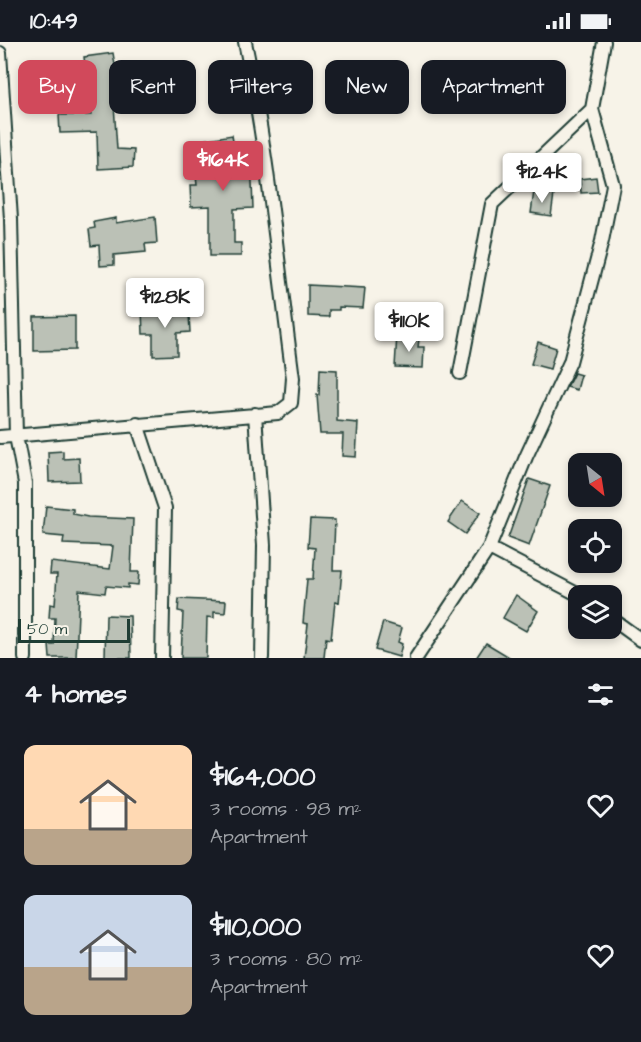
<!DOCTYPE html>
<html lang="en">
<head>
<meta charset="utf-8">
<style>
	:root { --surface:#171b24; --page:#20242c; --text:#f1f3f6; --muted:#9ea1a6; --accent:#d1495b }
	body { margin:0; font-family:"Architects Daughter",sans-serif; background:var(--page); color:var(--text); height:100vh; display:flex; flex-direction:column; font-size:22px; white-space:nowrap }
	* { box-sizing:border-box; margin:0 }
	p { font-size:20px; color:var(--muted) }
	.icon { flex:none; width:33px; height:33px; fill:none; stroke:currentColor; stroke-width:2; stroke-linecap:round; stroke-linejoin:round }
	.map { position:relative; height:616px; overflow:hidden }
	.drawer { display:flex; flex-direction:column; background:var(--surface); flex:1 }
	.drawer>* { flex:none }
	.hud { position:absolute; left:18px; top:18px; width:606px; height:54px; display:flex; gap:12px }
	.needle { width:39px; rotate:150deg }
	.controls { position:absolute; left:568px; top:411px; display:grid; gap:12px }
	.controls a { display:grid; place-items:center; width:54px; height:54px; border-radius:12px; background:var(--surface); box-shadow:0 3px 9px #0003; font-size:30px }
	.scale { position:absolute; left:18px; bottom:15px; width:112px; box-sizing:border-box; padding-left:6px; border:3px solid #1f3d34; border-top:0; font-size:16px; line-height:21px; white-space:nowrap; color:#1f3d34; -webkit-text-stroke:4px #f7f3e8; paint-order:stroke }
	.price { position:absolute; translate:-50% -51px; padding:0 14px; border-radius:6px; background:#fff; color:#222; font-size:20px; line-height:39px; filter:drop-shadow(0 2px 3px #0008) }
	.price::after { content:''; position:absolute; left:50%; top:36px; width:18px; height:14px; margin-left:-9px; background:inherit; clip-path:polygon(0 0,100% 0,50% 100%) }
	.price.active { background:var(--accent); color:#fff }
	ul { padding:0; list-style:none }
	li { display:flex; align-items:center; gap:18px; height:150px; padding:0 24px }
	li span { display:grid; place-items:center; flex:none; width:168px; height:120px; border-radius:12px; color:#555 }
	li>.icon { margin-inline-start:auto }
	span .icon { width:72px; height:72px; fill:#fffc; stroke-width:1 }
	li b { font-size:26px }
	h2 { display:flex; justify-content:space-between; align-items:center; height:72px; padding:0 24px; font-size:26px }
	.chip { padding:0 21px; border-radius:12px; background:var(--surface); box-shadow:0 3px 9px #0003; font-size:21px; line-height:54px }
	.chip.active { background:var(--accent); color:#fff }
	.status { display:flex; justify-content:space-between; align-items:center; height:42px; padding:0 30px; background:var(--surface); direction:ltr }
	.status svg { height:16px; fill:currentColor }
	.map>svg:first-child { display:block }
</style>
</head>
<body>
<div class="status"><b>10:49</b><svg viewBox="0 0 49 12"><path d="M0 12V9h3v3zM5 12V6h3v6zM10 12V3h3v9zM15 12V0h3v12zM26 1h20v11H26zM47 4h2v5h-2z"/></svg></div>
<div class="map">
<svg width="641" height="616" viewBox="0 0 641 616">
	<rect width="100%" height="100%" fill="#f7f3e8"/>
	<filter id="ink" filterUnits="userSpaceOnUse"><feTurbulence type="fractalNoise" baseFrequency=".0167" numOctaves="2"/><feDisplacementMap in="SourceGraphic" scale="12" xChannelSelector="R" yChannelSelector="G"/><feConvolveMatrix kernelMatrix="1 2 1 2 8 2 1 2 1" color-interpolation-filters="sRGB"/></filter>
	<g filter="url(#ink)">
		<path fill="#bbc1b6" stroke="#1f3d34" stroke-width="1.5" d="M 113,11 L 119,47 L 113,48 L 117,107 L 134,108 L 133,125 L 98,127 L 97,90 L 60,91 L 59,73 L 91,73 L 84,15 Z
			M 232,93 L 236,118 L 251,116 L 253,166 L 234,167 L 234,201 L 241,201 L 241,214 L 210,214 L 210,164 L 191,165 L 190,143 L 197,143 L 195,125 L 206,124 L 202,98 Z
			M 596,135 L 598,150 L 581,151 L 580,137 Z
			M 534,149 L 554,152 L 551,174 L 531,171 Z
			M 155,175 L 157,201 L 145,202 L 146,210 L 114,213 L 114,223 L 100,224 L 99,203 L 91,204 L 89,187 L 95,186 L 94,180 L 116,176 L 116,181 Z
			M 308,243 L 365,246 L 363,266 L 339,265 L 339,268 L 329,268 L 329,275 L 308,274 Z
			M 177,266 L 177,272 L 189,272 L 190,290 L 177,291 L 177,313 L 153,314 L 153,292 L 143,292 L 142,267 Z
			M 75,274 L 75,308 L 34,309 L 34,275 Z
			M 397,292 L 411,293 L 411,297 L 419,297 L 418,305 L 424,305 L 423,326 L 395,325 Z
			M 538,300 L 556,306 L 550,327 L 531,322 Z
			M 320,327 L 337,328 L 337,379 L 358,381 L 356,415 L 342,414 L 343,392 L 320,392 L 317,353 L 319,353 Z
			M 574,331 L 581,333 L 577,348 L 567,345 Z
			M 63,409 L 63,417 L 79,416 L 80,439 L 49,440 L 48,410 Z
			M 529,437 L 550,444 L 529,504 L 508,496 Z
			M 462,459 L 480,471 L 465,492 L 448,480 Z
			M 46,464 L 73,467 L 73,472 L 88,475 L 133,477 L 131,530 L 139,530 L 138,543 L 128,542 L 128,546 L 106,544 L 105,551 L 79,548 L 76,616 L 50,616 L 49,603 L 54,603 L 55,576 L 49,576 L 50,562 L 55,563 L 57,532 L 50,532 L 51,520 L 110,527 L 113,504 L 63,502 L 64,495 L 43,493 Z
			M 310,477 L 335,478 L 333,528 L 342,528 L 339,561 L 335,560 L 331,597 L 326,596 L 324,616 L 304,616 L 308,582 L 303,581 L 307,537 L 313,537 L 315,506 L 308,505 Z
			M 516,553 L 538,569 L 526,589 L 503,576 Z
			M 179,557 L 226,559 L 225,571 L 214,570 L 214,576 L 207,575 L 206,616 L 181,616 L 183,570 L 178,569 Z
			M 106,573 L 130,574 L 131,616 L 105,616 Z
			M 383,580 L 402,586 L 398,600 L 402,602 L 399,615 L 375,608 Z
			M 486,601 L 511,616 L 476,616 Z"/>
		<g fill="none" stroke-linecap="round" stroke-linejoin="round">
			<g stroke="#1f3d34" stroke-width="16">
				<path id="street" d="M 0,11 L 11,177 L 16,394 L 25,441 L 25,616
					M 460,331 L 492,162 L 592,67 L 604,0
					M 255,372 L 264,503 L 262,616
					M 137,382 L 165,466 L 162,616
					M 0,395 L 278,371 L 291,361 L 293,336 C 278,224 268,111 245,0
					M 489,506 L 581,554
					M 612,577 L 641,598
					M 416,616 L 489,506 L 526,415 L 570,320 L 602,199 L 613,143 L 592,67"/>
			</g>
			<use href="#street" stroke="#f7f3e8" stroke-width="12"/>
		</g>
	</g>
</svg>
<div class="controls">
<a><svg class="needle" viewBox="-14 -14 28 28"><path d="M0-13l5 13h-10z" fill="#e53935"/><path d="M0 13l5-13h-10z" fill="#9ea1a6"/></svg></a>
<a><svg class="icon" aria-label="locate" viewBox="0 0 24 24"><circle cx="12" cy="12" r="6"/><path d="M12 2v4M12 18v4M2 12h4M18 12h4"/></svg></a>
<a><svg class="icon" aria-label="layers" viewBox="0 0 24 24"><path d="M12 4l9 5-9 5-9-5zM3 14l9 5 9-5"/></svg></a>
</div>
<div class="scale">50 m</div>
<b class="price active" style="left:223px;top:150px">$164K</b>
<b class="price" style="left:542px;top:162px">$124K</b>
<b class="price" style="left:165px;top:287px">$128K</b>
<b class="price" style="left:409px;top:311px">$110K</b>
<div class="hud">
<a class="chip active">Buy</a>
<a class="chip">Rent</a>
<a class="chip">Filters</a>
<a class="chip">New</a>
<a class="chip">Apartment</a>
</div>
</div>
<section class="drawer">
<h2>4 homes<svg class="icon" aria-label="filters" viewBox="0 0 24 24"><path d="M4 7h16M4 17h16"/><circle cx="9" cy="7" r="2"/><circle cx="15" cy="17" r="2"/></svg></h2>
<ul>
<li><span style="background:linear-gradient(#ffd9b3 70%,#b9a48a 0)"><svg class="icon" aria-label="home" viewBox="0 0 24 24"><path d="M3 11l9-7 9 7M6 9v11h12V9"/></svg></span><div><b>$164,000</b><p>3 rooms · 98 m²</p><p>Apartment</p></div><svg class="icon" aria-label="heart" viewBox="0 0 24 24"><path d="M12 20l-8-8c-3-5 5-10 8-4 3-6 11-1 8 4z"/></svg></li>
<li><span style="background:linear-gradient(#c9d6e8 60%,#b9a48a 0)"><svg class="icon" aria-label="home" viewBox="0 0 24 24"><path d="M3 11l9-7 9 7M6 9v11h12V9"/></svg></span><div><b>$110,000</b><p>3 rooms · 80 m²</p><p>Apartment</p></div><svg class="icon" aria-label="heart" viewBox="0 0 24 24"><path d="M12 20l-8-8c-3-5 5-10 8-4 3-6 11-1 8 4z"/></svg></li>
</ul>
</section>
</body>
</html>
